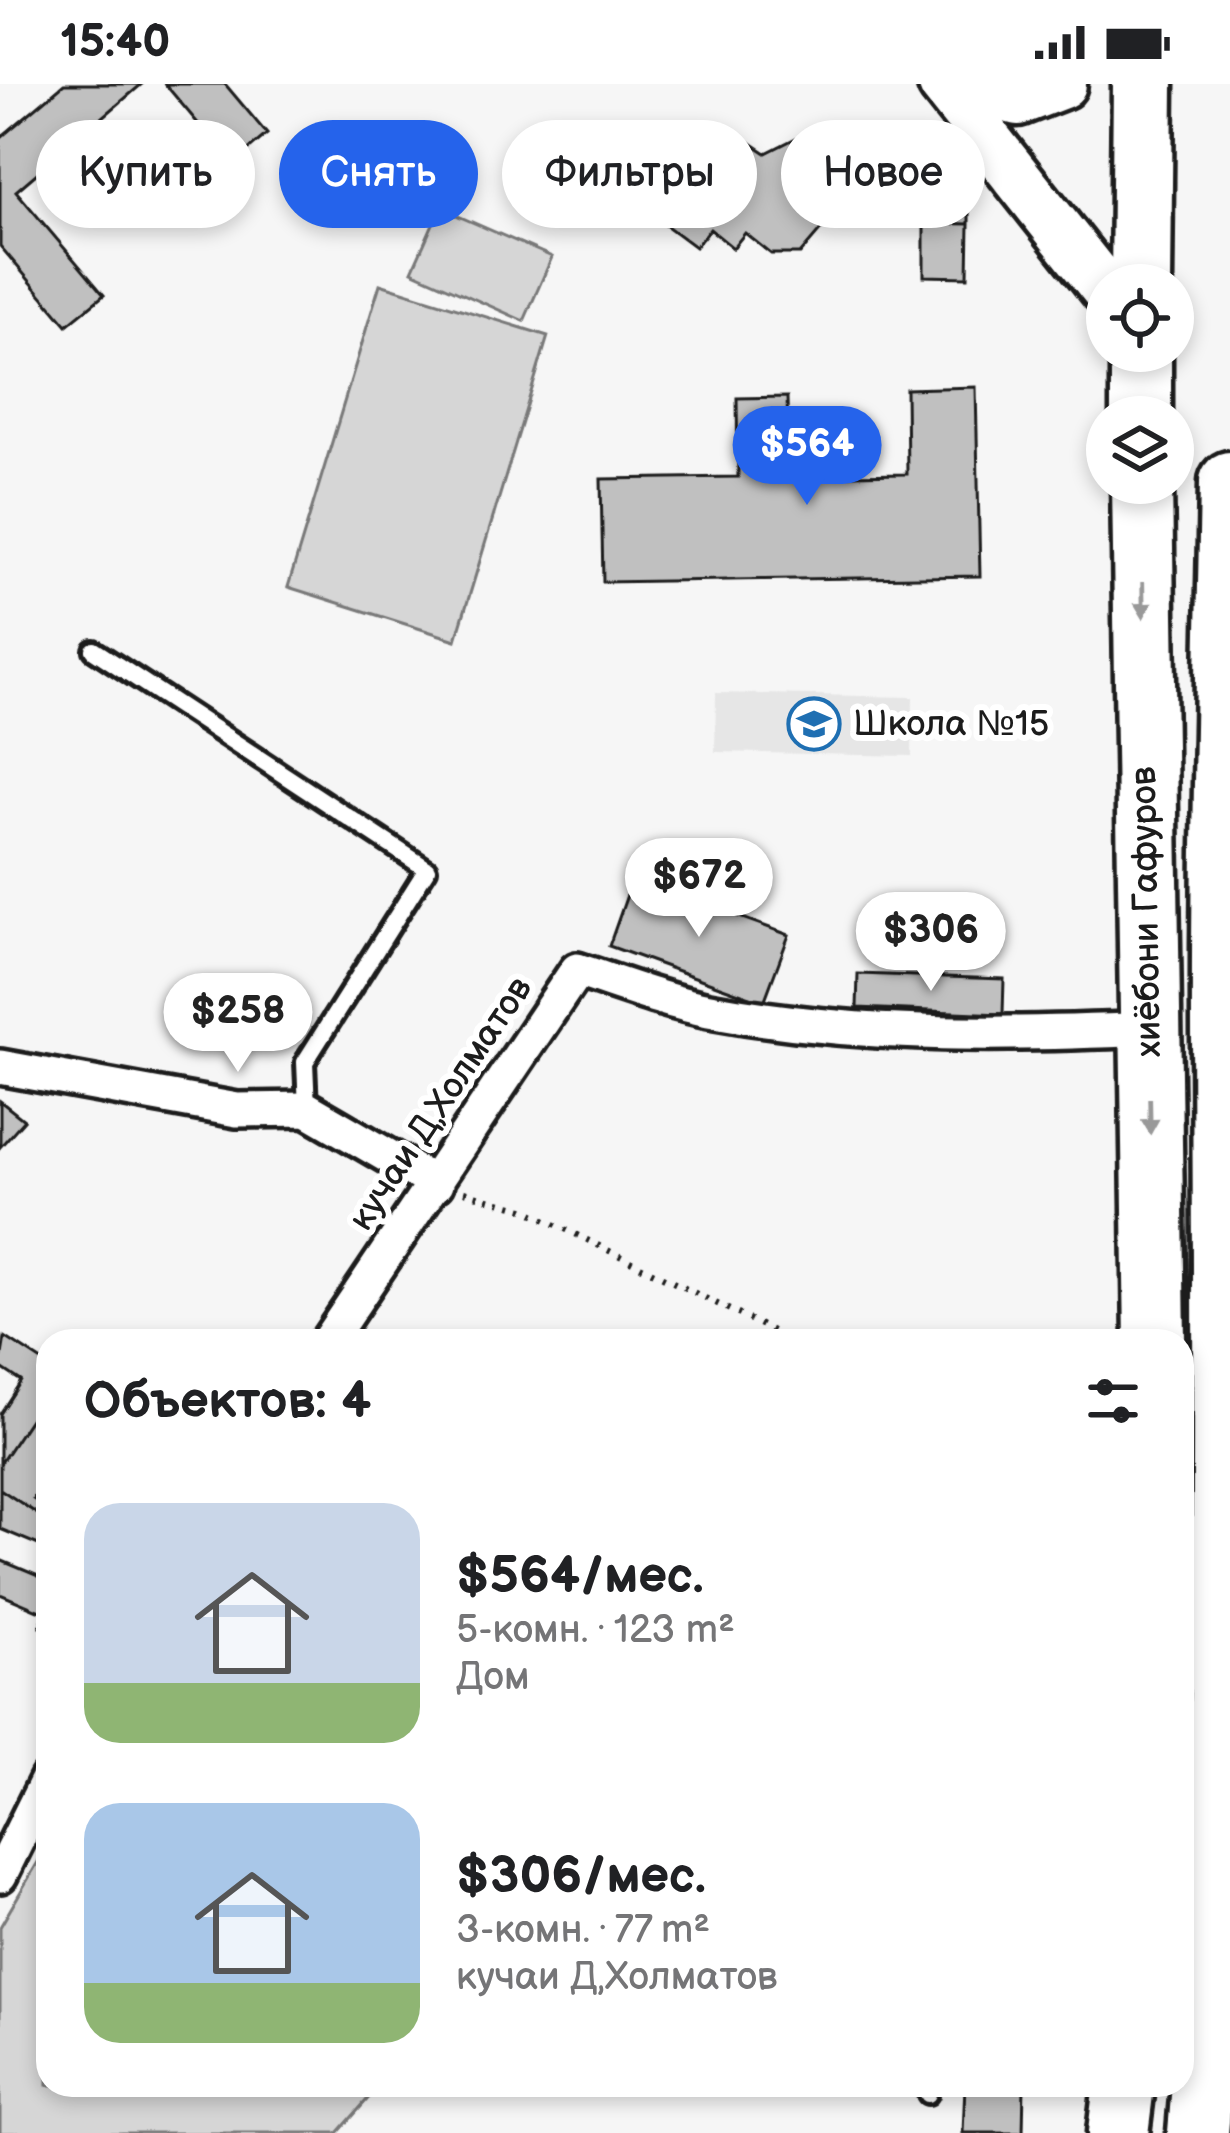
<!DOCTYPE html>
<html lang="ru">
<head>
<meta charset="utf-8">
<style>
	:root { --surface:#fff; --page:#f6f6f6; --text:#202124; --muted:#757577; --accent:#2563eb }
	body { margin:0; font-family:"Balsamiq Sans",sans-serif; background:var(--page); color:var(--text); height:100vh; display:flex; flex-direction:column; font-size:45px; white-space:nowrap }
	* { box-sizing:border-box; margin:0 }
	p { font-size:39px; color:var(--muted) }
	.icon { flex:none; width:66px; height:66px; fill:none; stroke:currentColor; stroke-width:2; stroke-linecap:round; stroke-linejoin:round }
	.map { position:relative; flex:1; overflow:hidden }
	.drawer { position:absolute; left:36px; top:1245px; width:1158px; height:768px; display:flex; flex-direction:column; background:var(--surface); border-radius:36px; box-shadow:0 6px 18px #0003 }
	.drawer>* { flex:none }
	.top-card { position:absolute; left:36px; top:36px; width:1158px; height:108px; display:flex; gap:24px }
	.tools { position:absolute; left:1086px; top:180px; display:grid; gap:24px }
	.tools a { display:grid; place-items:center; width:108px; height:108px; border-radius:50%; background:var(--surface); box-shadow:0 6px 18px #0003; font-size:60px }
	.price { position:absolute; translate:-50% -102px; padding:0 27px; border-radius:42px; background:#fff; color:#222; font-size:39px; line-height:78px; filter:drop-shadow(0 3px 6px #0008) }
	.price::after { content:''; position:absolute; left:50%; top:72px; width:36px; height:27px; margin-left:-18px; background:inherit; clip-path:polygon(0 0,100% 0,50% 100%) }
	.price.current { background:var(--accent); color:#fff }
	ul { padding:0; list-style:none }
	li { display:flex; align-items:center; gap:36px; height:300px; padding:0 48px }
	li span { display:grid; place-items:center; flex:none; width:336px; height:240px; border-radius:36px; color:#555 }
	li>.icon { margin-inline-start:auto }
	span .icon { width:144px; height:144px; fill:#fffc; stroke-width:1 }
	li b { font-size:51px }
	h2 { display:flex; justify-content:space-between; align-items:center; height:144px; padding:0 48px; font-size:51px }
	.chip { padding:0 42px; border-radius:54px; background:var(--surface); box-shadow:0 6px 18px #0003; font-size:42px; line-height:108px }
	.chip.current { background:var(--accent); color:#fff }
	.status { display:flex; justify-content:space-between; align-items:center; height:84px; padding:0 60px; background:var(--surface); direction:ltr }
	.status svg { height:33px; fill:currentColor }
	.map>svg:first-child { display:block }
</style>
</head>
<body>
<div class="status"><b>15:40</b><svg viewBox="0 0 49 12"><path d="M0 12V9h3v3zM5 12V6h3v6zM10 12V3h3v9zM15 12V0h3v12zM26 1h20v11H26zM47 4h2v5h-2z"/></svg></div>
<div class="map">
<svg width="1230" height="2049" viewBox="0 0 1230 2049">
	<rect width="100%" height="100%" fill="#f6f6f6"/>
	<filter id="ink" filterUnits="userSpaceOnUse"><feTurbulence type="fractalNoise" baseFrequency=".00833" numOctaves="2"/><feDisplacementMap in="SourceGraphic" scale="24" xChannelSelector="R" yChannelSelector="G"/><feConvolveMatrix kernelMatrix="1 2 1 2 8 2 1 2 1" color-interpolation-filters="sRGB"/></filter>
	<g filter="url(#ink)">
		<path fill="#e6e6e6" d="M 716,609 L 913,613 L 912,672 L 715,668 Z"/>
		<path fill="#d6d6d6" stroke="#797979" stroke-width="3" d="M 440,124 L 552,173 L 524,237 L 412,187 Z
			M 380,200 L 548,252 L 456,556 L 288,503 Z
			M 48,1761 L 48,2001 L 380,2001 L 338,2049 L 0,2049 L 0,1843 Z"/>
		<path fill="#c0c0c0" stroke="#1c1c1c" stroke-width="3" d="M 64,0 L 142,0 L 16,107 L 104,211 L 67,241 L 0,162 L 0,54 Z
			M 165,0 L 225,0 L 267,50 L 232,80 Z
			M 721,39 L 766,69 L 796,54 L 818,68 L 824,85 L 818,105 L 841,122 L 800,170 L 771,170 L 745,149 L 733,164 L 710,145 L 695,163 L 652,131 Z
			M 910,63 L 969,64 L 969,140 L 909,139 Z
			M 924,139 L 969,140 L 968,193 L 924,192 Z
			M 976,303 L 980,492 L 603,498 L 601,395 L 738,393 L 737,314 L 787,313 L 789,392 L 907,390 L 906,305 Z
			M 633,794 L 789,851 L 764,918 L 609,862 Z
			M 858,890 L 1004,895 L 1003,930 L 857,924 Z
			M 0,1017 L 24,1036 L 0,1063 Z
			M 5,1253 L 48,1281 L 48,1308 L 0,1380 L 0,1330 L 21,1297 L 0,1283 Z
			M 48,1308 L 48,1392 L 33,1415 L 48,1426 L 48,1437 L 0,1405 L 0,1380 Z
			M 0,1405 L 48,1437 L 48,1465 L 0,1445 Z
			M 0,1476 L 48,1496 L 48,1545 L 40,1542 L 45,1529 L 0,1510 Z
			M 965,2001 L 1024,2001 L 1023,2049 L 963,2049 Z"/>
		<g fill="none" stroke-linecap="round" stroke-linejoin="round">
			<g stroke="#1c1c1c" stroke-width="26">
				<path id="lane" d="M 94,566 L 427,785 L 305,978 L 307,1025
					M 928,2010 L 928,2001"/>
			</g>
			<g stroke="#1c1c1c" stroke-width="42">
				<path id="street" d="M 0,983 L 237,1026 L 307,1025 L 436,1100
					M 328,1257 L 577,886 C 620,900 664,917 709,926 C 855,953 1000,952 1148,945
					M 0,1791 L 48,1694"/>
			</g>
			<g stroke="#1c1c1c" stroke-width="57">
				<path id="secondary" d="M 943,0 L 1107,207
					M 953,0 L 1018,17 L 1062,0"/>
			</g>
			<g stroke="#1c1c1c" stroke-width="69">
				<path id="highway" d="M 1141,201 L 1143,0
					M 1141,267 L 1141,333
					M 1142,399 L 1155,1257
					M 1118,2049 L 1124,2001
					M 1198,2049 C 1230,1679 1223,1305 1222,934 C 1221,755 1227,577 1230,398"/>
			</g>
			<path stroke="#1c1c1c" stroke-width="6" stroke-dasharray="3 9" stroke-linecap="butt" d="M 464,1108 L 524,1125 L 793,1257"/>
			<use href="#lane" stroke="#fff" stroke-width="16"/>
			<use href="#street" stroke="#fff" stroke-width="33"/>
			<use href="#secondary" stroke="#fff" stroke-width="48"/>
			<use href="#highway" stroke="#fff" stroke-width="60"/>
		</g>
		<defs><path id="oneway-solid" d="M-6-.8H1V-3.2L6.5 0L1 3.2V.8H-6Z" transform="scale(3)"/></defs>
		<g fill="#999">
			<use href="#oneway-solid" transform="translate(1143 516) rotate(89)"/>
			<use href="#oneway-solid" transform="translate(1150 1032) rotate(89)"/>
		</g>
	</g>
	<defs>
		<g id="school-ring" transform="scale(2.7)"><circle r="9.5" fill="#fff" stroke="#1f6fb2" stroke-width="1.5"/><path d="M0-5L7-2L0 1L-7-2ZM-4 1L0 2.5L4 1V4Q0 6-4 4Z" fill="#1f6fb2"/></g>
	</defs>
	<g fill-rule="evenodd">
		<use href="#school-ring" x="814" y="640"/>
	</g>
	<g text-anchor="middle" dominant-baseline="central" stroke-width="12" stroke-linejoin="round" paint-order="stroke">
		<g font-size="36" fill="#1c1c1c" stroke="#fff" text-anchor="start">
			<text x="853" y="640">Школа №15</text>
		</g>
		<g font-size="36" fill="#1c1c1c" stroke="#fff">
			<text transform="translate(1147 828) rotate(-91)">хиёбони Гафуров</text>
			<text transform="translate(441 1020) rotate(-56)">кучаи Д,Холматов</text>
		</g>
	</g>
</svg>
<div class="tools">
<a><svg class="icon" aria-label="locate" viewBox="0 0 24 24"><circle cx="12" cy="12" r="6"/><path d="M12 2v4M12 18v4M2 12h4M18 12h4"/></svg></a>
<a><svg class="icon" aria-label="layers" viewBox="0 0 24 24"><path d="M12 4l9 5-9 5-9-5zM3 14l9 5 9-5"/></svg></a>
</div>
<b class="price current" style="left:807px;top:424px">$564</b>
<b class="price" style="left:699px;top:856px">$672</b>
<b class="price" style="left:931px;top:910px">$306</b>
<b class="price" style="left:238px;top:991px">$258</b>
<div class="top-card">
<a class="chip">Купить</a>
<a class="chip current">Снять</a>
<a class="chip">Фильтры</a>
<a class="chip">Новое</a>
</div>
<section class="drawer">
<h2>Объектов: 4<svg class="icon" aria-label="filters" viewBox="0 0 24 24"><path d="M4 7h16M4 17h16"/><circle cx="9" cy="7" r="2"/><circle cx="15" cy="17" r="2"/></svg></h2>
<ul>
<li><span style="background:linear-gradient(#c9d6e8 75%,#8fb573 0)"><svg class="icon" aria-label="home" viewBox="0 0 24 24"><path d="M3 11l9-7 9 7M6 9v11h12V9"/></svg></span><div><b>$564/мес.</b><p>5-комн. · 123 m²</p><p>Дом</p></div></li>
<li><span style="background:linear-gradient(#a9c7e8 75%,#8fb573 0)"><svg class="icon" aria-label="home" viewBox="0 0 24 24"><path d="M3 11l9-7 9 7M6 9v11h12V9"/></svg></span><div><b>$306/мес.</b><p>3-комн. · 77 m²</p><p>кучаи Д,Холматов</p></div></li>
</ul>
</section>
</div>
</body>
</html>
